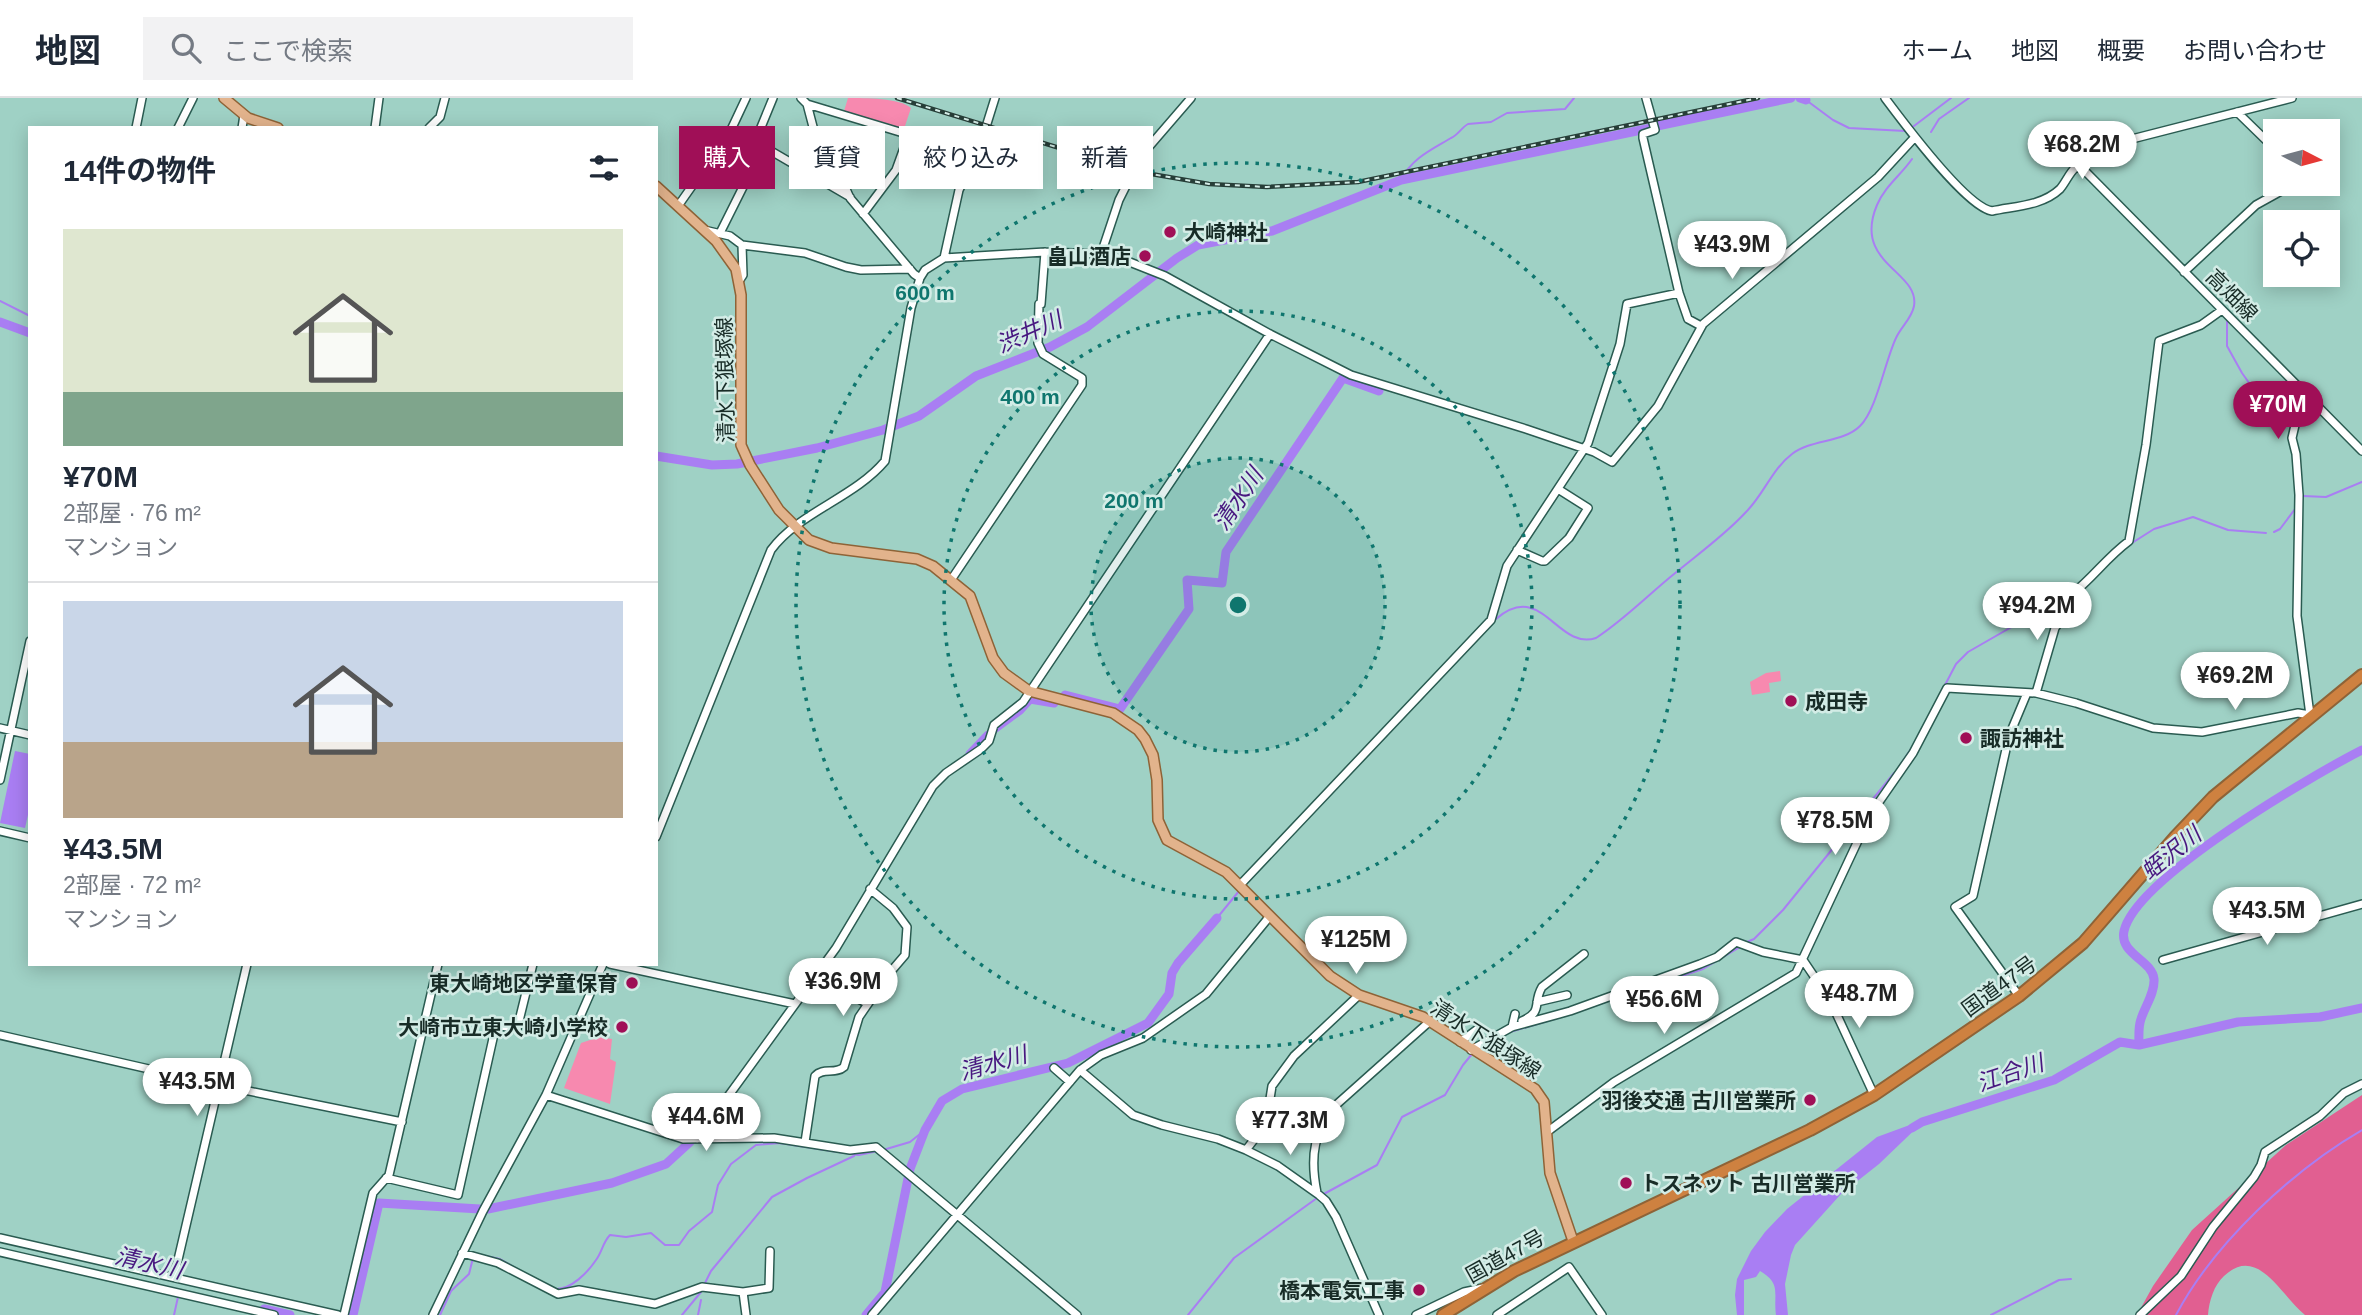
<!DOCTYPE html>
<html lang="ja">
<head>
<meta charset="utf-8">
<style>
	:root { --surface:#fff; --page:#f2f2f3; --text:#1f2937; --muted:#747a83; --line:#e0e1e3; --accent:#a00f57 }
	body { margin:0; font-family:Arial,"Noto Sans JP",sans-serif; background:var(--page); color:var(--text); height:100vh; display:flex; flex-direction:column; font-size:26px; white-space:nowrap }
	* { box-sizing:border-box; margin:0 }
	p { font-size:23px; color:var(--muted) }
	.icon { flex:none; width:38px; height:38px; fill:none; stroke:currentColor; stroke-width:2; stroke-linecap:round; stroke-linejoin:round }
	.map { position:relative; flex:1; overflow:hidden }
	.side { position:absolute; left:28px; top:28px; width:630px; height:840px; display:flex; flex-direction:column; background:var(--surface); border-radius:0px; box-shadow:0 4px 18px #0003 }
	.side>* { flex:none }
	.banner { position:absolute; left:679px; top:28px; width:665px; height:63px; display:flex; gap:14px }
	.needle { width:46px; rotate:96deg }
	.tools { position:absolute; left:2263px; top:21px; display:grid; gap:14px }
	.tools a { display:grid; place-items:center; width:77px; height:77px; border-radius:0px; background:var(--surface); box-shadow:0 4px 18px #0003; font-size:35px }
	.price { position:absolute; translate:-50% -60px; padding:0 16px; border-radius:24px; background:#fff; color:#222; font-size:23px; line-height:46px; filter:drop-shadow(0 2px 4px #0008) }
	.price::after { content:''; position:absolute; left:50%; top:42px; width:21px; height:16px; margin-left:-10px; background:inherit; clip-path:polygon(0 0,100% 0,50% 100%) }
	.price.on { background:var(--accent); color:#fff }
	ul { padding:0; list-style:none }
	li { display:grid; align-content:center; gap:14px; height:371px; padding:0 35px }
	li+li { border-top:2px solid var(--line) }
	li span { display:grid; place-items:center; height:217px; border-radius:0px; color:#555 }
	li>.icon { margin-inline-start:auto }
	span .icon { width:126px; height:126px; fill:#fffc; stroke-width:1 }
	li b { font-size:30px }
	h2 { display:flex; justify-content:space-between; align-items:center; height:84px; padding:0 35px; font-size:30px }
	.chip { padding:0 24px; border-radius:0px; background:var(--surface); box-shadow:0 4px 18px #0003; font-size:24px; line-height:63px }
	.chip.on { background:var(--accent); color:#fff }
	header { display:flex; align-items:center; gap:42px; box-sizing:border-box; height:98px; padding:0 35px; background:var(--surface); border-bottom:2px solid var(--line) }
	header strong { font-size:33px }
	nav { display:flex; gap:38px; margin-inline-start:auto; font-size:24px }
	.search { width:490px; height:63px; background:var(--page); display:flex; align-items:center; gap:18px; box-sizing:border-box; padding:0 24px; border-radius:0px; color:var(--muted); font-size:26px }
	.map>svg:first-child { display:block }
</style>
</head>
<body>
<header>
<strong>地図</strong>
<div class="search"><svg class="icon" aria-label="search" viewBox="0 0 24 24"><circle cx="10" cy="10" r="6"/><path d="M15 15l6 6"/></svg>ここで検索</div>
<nav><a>ホーム</a><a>地図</a><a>概要</a><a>お問い合わせ</a></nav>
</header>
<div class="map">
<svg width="2362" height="1217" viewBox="0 0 2362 1217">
	<rect width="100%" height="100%" fill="#9fd1c5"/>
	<path fill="#f789af" d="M 848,0 C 865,0 900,0 911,10 L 904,31 L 844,13 Z
		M 1780,573 L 1781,583 L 1769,585 L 1770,594 L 1752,597 L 1750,584 L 1766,575 Z
		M 599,939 L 612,941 L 610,961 L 616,964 L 610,1006 L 564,990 L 581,945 Z"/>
	<path fill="#e15f91" d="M 2362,997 L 2362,1217 L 2305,1217 C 2281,1198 2258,1146 2224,1178 C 2214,1187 2209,1203 2208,1217 L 2137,1217 L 2153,1188 L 2192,1132 L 2286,1047 Z"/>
	<path fill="#a97ef3" d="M 15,653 L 30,656 L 30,708 L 25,730 L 0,725 Z
		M 1926,1021 L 1879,1066 L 1841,1096 L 1795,1147 L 1791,1157 L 1785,1186 L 1788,1217 L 1776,1217 C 1773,1195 1782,1186 1760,1173 L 1756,1179 L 1744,1182 L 1744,1217 L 1737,1217 L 1735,1197 L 1737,1181 L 1751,1153 L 1765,1134 L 1787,1111 L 1877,1039 Z"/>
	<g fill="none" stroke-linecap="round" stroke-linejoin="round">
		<path stroke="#a97ef3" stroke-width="2" d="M 1806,2 L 1833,22 L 1849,30 L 1905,33
			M 1910,31 L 1951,0
			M 1931,34 L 1939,21 L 1969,0
			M 1401,82 C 1412,60 1431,52 1451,40 C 1458,37 1461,30 1468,26 L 1491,24 L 1507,15 L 1565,11 L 1574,0
			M 0,203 L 30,218
			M 2227,222 L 2227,248 L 2242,275 L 2252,289 L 2263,295 L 2279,309 L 2292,326
			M 2289,339 L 2291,350
			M 2303,398 L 2326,399 L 2362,384
			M 2274,434 L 2280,431 L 2295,411
			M 2132,445 L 2154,431 L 2193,419 L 2228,432 L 2266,435
			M 2079,495 L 2090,485
			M 1496,521 C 1542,481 1557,553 1596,540 C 1624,522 1648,497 1674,476 C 1698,456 1725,437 1746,414 C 1764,396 1772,371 1792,356 C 1811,341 1843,345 1860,328 C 1877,311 1885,263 1896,240 C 1901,229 1912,220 1914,208 C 1920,173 1852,166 1877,107 C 1885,88 1901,77 1912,61
			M 1945,587 L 1956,566 L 1968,554 L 2048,508 L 2069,499
			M 1899,669 L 1913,648
			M 1217,820 L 1239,793
			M 1747,844 L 1754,841 L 1783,812 L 1894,675
			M 1629,895 L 1703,871 L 1740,849
			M 1577,914 L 1611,902
			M 1510,934 L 1568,917
			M 883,1052 L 910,1044 L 925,1032
			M 859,1057 L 878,1053
			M 1322,1097 L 1377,1067 L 1402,1019 L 1445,997 L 1463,967 L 1472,956
			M 476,1156 L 500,1161 L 519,1172
			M 705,1185 L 711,1173 L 772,1099 L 807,1080 L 854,1058
			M 555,1191 C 571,1192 588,1174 596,1162 C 602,1154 603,1144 610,1137 L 626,1139 L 651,1135 L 665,1147 L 679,1147 L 689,1133 L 712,1114 L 718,1087 L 731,1066 L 756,1047 L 780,1045 L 858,1057
			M 174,1217 L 178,1199
			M 440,1217 L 451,1193 L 469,1176 L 473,1160
			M 682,1217 L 701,1194
			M 698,1217 L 701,1202
			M 1188,1217 L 1234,1160 L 1317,1100
			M 1991,1217 L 2059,1182 L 2071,1181
			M 2176,1217 C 2214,1145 2293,1072 2362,1032"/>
		<path stroke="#a97ef3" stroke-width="9" d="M 1800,0 L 1806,2
			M 1657,28 L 1791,0
			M 0,224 L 30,235
			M 656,358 L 712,367 L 737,366 L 817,350 L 883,332 L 919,318 L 976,278 L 1050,249 L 1087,229 L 1177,160 L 1198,147 L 1272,133 L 1401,82 L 1651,30
			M 1065,597 L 1120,611 L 1189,511 L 1187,482 L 1222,485 L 1226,454 L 1343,280 L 1379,293
			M 994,631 L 1020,612 L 1030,601 L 1054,605
			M 970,656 L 988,637
			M 2139,947 C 2139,939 2138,929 2141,921 C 2145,908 2155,895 2154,881 C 2152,862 2119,856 2124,833 C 2136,780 2311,678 2362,652
			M 1912,1030 L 1922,1024 L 2054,982 L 2120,944 L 2139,947 L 2238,924 L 2320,919 L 2362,910
			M 488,1111 L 612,1085 L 666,1066 L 690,1044
			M 264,1211 L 290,1217
			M 353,1217 L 379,1105 L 480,1111
			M 866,1217 L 885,1194 L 910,1071 L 925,1032 L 942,1003 L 962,991 L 1068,965 L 1148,925 L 1169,896 L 1172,875 L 1178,865 L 1217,820"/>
		<g stroke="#2a5b51" stroke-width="10">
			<path id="minor" d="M 801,0 L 807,6 L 976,57
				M 1646,0 L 1655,32 L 1643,36 L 1643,40 L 1679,195 L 1688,221 L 1701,228
				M 1885,0 C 1903,24 1966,109 1992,113 C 2015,108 2042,108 2060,91 C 2066,84 2069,75 2076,69 C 2076,60 2076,55 2084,50 L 2128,42 L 2292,0
				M 807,6 L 817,44 L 841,80 L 850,100 L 914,176 L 920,180
				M 2237,14 L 2275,51
				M 136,30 L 142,0
				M 178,30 L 193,0
				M 242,30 L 244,17
				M 375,30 L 379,0
				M 429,30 L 440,19 L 445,0
				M 730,34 L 757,39
				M 771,53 L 850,99
				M 2076,69 L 2083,71 L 2362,353
				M 678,108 L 730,34 L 746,0
				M 863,116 L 896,72 L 909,36
				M 704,132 L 730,138 L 742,147
				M 720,135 L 746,83 L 771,53 L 757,39 L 773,0
				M 1101,156 L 1119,102 L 1141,58 L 1191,0
				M 944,160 L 959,92 L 980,48 L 995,0
				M 2184,174 L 2256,107 L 2294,86
				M 739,183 L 743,177 L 742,147 L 805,155 L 846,169 L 861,172 L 910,171
				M 1517,452 L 1542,463 L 1545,463 L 1569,440 L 1588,410 L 1558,391
				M 951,482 L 1082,287 L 1082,280 L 1043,256 L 1038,245 L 1039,206 L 1041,206 L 1045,154
				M 2036,595 L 2055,530 L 2073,505 L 2072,496 C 2093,480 2106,460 2129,443 L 2146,347 L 2159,243 L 2201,227 L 2222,212
				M 0,630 L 30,637
				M 0,682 L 30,543
				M 0,733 L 30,740
				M 656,739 L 771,452 C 799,414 854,400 885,363 L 911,210 L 920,180 L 925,172 L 944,160 L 1045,154 L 1101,156 L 1122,161 L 1165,178 L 1270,236 L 1351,277 L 1526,331 L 1594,354 L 1612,364 L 1658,308 L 1703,226 L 1878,79 L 1915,39
				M 1240,787 L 1491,522 L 1507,468 L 1588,345 L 1620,246 L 1627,206 L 1679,195
				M 2163,862 L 2362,806
				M 610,866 L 795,906
				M 816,878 L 868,906
				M 2019,898 L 1955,809 L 1973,798 L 2009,638 L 2027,595
				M 1537,904 L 1567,897
				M 1522,923 C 1544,913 1532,906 1542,889 L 1584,856
				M 1512,929 L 1515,916
				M 0,937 L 219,987 L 402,1024
				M 1460,944 L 1479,930
				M 1471,952 L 1512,929 L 1570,913 L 1700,866 L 1717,859 L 1736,844 L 1763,854 L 1803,862 L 1830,902 L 1874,997
				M 1054,970 L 1070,984
				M 1080,972 L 1133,1017 L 1162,1027 L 1218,1041 L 1246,1052 L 1278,1068 L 1319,1097 L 1326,1103 L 1336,1119 L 1379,1217
				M 546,997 L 683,1041 L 774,1040 L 850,1052 L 876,1049 L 1077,1217
				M 1547,1034 L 1614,984 L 1796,875 L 1870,717 L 1913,655 L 1947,590 L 2036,595 L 2076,605 L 2153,630 L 2202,634 L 2298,615 L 2310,617 L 2297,518 L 2299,397 L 2296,356 L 2292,340 L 2303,293
				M 697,1041 L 836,850 L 933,688 L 946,675 L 981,651 L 989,643 L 994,627 L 1023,604 L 1270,236
				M 805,1044 L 815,978 C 823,969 835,977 844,969 L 859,919 L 887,878 L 905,857 L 907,829 L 893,810 L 870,791
				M 1246,1052 L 1266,1026 L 1272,988 L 1294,958 L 1359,897
				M 386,1080 L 458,1097 L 496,927 L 517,931 L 533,866
				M 1317,1095 C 1313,1075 1311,1050 1321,1031 C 1326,1023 1332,1017 1336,1007 L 1429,924
				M 0,1140 L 338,1217
				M 0,1154 L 274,1217
				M 462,1155 L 498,1165 L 558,1196 L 579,1192 L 655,1206 L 702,1189 L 743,1194 L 746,1217
				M 174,1179 L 247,866
				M 743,1194 L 769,1190 L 770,1153
				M 344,1217 L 373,1095 L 389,1077 L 438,866
				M 433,1217 L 483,1113 L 546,997 L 603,866
				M 872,1217 L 1080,972 L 1101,957 L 1143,940 L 1206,896 L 1270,818
				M 1416,1217 L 1464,1194 L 1483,1190
				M 1497,1217 L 1569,1169 L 1602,1217
				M 2140,1217 L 2181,1178 L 2213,1129 L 2254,1079 L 2261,1067 L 2265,1054 L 2320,1018 L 2344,995 L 2362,986"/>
		</g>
		<g stroke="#8e6337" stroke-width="12">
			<path id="major" d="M 224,0 L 248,20 L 278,30
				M 656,88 L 716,143 L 736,171 L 741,197 L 741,347 L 750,367 L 779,412 L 809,442 L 831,450 L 917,461 L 933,468 L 970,498 L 993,560 L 1004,575 L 1029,593 L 1113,615 L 1138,632 L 1145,641 L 1153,657 L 1157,682 L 1158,722 L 1167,742 L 1226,774 L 1330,878 L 1359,897 L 1423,919 L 1535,991 L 1544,1004 L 1550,1075 L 1573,1143"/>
		</g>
		<g stroke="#8e6337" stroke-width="14">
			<path id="highway" d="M 1443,1217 L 1514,1173 L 1810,1032 L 1874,997 L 2019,898 L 2083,845 L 2175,739 L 2213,699 L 2362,577"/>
		</g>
		<use href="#minor" stroke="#fff" stroke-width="7"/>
		<use href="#major" stroke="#e2b38c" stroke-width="9"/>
		<use href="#highway" stroke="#ce8140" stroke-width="10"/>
		<g stroke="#273e38" stroke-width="4.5">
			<path id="rail" d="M 897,0 L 1134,73 L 1209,86 L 1267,89 L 1358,84 L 1758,0"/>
		</g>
		<use href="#rail" stroke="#d3ece6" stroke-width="2" stroke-dasharray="5" stroke-linecap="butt"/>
	</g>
	<circle cx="1238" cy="507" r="147" fill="#0f766e" fill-opacity=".12"/>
	<g fill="none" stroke="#0f766e" stroke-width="3.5" stroke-dasharray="3.5 7">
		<circle cx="1238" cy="507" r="147"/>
		<circle cx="1238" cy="507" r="294"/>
		<circle cx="1238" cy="507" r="442"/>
	</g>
	<g fill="#a00f57" stroke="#d3ece6" stroke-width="2.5">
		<circle cx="1170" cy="134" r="7"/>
		<circle cx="1145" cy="158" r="7"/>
		<circle cx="1791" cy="603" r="7"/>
		<circle cx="1966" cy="640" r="7"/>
		<circle cx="632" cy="885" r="7"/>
		<circle cx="622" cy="929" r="7"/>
		<circle cx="1810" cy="1002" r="7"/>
		<circle cx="1626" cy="1085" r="7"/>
		<circle cx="1419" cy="1192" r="7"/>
	</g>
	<g text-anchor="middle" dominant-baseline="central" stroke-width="5" stroke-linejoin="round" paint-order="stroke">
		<g font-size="21" font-weight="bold" fill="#182c27" stroke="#d3ece6" text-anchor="end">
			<text x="1184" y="134" text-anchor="start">大崎神社</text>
			<text x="1131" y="158">畠山酒店</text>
			<text x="1805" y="603" text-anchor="start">成田寺</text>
			<text x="1980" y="640" text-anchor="start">諏訪神社</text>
			<text x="618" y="885">東大崎地区学童保育</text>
			<text x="608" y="929">大崎市立東大崎小学校</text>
			<text x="1796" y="1002">羽後交通 古川営業所</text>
			<text x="1640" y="1085" text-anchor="start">トスネット 古川営業所</text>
			<text x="1405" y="1192">橋本電気工事</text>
		</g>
		<g font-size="21" fill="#182c27" stroke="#d3ece6">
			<text transform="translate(2232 197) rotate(45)">高畑線</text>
			<text transform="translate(725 282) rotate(-91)">清水下狼塚線</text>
			<text transform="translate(1999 888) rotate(-36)">国道47号</text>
			<text transform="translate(1486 941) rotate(33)">清水下狼塚線</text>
			<text transform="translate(1505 1158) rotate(-29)">国道47号</text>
		</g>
		<g font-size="23" font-style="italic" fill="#481880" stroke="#d3ece6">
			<text transform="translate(1029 234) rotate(-24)">渋井川</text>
			<text transform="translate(1238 401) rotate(-56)">清水川</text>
			<text transform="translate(2171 755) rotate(-39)">蛭沢川</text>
			<text transform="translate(993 965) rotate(-16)">清水川</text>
			<text transform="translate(2010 975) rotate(-19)">江合川</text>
			<text transform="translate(149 1165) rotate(13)">清水川</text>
		</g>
	</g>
	<circle cx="1238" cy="507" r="10" fill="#0f766e" stroke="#d3ece6" stroke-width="3.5"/>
	<g font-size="21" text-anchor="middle" font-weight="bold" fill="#0f766e" stroke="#d3ece6" stroke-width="5" stroke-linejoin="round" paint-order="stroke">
		<text x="925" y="202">600 m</text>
		<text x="1030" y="306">400 m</text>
		<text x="1134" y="410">200 m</text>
	</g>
</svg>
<div class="tools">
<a><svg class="needle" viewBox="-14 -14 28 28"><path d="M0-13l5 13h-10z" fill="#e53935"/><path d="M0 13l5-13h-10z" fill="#747a83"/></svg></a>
<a><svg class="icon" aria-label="locate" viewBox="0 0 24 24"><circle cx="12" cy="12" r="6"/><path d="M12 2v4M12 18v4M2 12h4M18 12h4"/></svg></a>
</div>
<b class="price" style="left:2082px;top:83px">¥68.2M</b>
<b class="price" style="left:1732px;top:183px">¥43.9M</b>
<b class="price on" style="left:2278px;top:343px">¥70M</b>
<b class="price" style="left:2037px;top:544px">¥94.2M</b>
<b class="price" style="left:2235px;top:614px">¥69.2M</b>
<b class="price" style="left:1835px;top:759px">¥78.5M</b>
<b class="price" style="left:2267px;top:849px">¥43.5M</b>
<b class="price" style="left:1356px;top:878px">¥125M</b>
<b class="price" style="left:843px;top:920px">¥36.9M</b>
<b class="price" style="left:1859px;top:932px">¥48.7M</b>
<b class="price" style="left:1664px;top:938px">¥56.6M</b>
<b class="price" style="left:197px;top:1020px">¥43.5M</b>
<b class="price" style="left:706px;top:1055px">¥44.6M</b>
<b class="price" style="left:1290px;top:1059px">¥77.3M</b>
<div class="banner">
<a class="chip on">購入</a>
<a class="chip">賃貸</a>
<a class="chip">絞り込み</a>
<a class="chip">新着</a>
</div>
<section class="side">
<h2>14件の物件<svg class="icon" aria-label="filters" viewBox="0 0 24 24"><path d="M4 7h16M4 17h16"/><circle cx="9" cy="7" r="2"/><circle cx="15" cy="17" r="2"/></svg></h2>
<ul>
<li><span style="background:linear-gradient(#dfe7d0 75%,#7fa58c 0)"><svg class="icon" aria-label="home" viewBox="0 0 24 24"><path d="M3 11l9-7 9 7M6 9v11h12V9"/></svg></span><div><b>¥70M</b><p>2部屋 · 76 m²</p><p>マンション</p></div></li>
<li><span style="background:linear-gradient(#c9d6e8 65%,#b9a48a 0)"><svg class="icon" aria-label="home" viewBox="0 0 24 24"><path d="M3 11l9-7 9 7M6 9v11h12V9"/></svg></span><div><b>¥43.5M</b><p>2部屋 · 72 m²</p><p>マンション</p></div></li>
</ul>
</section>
</div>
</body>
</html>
